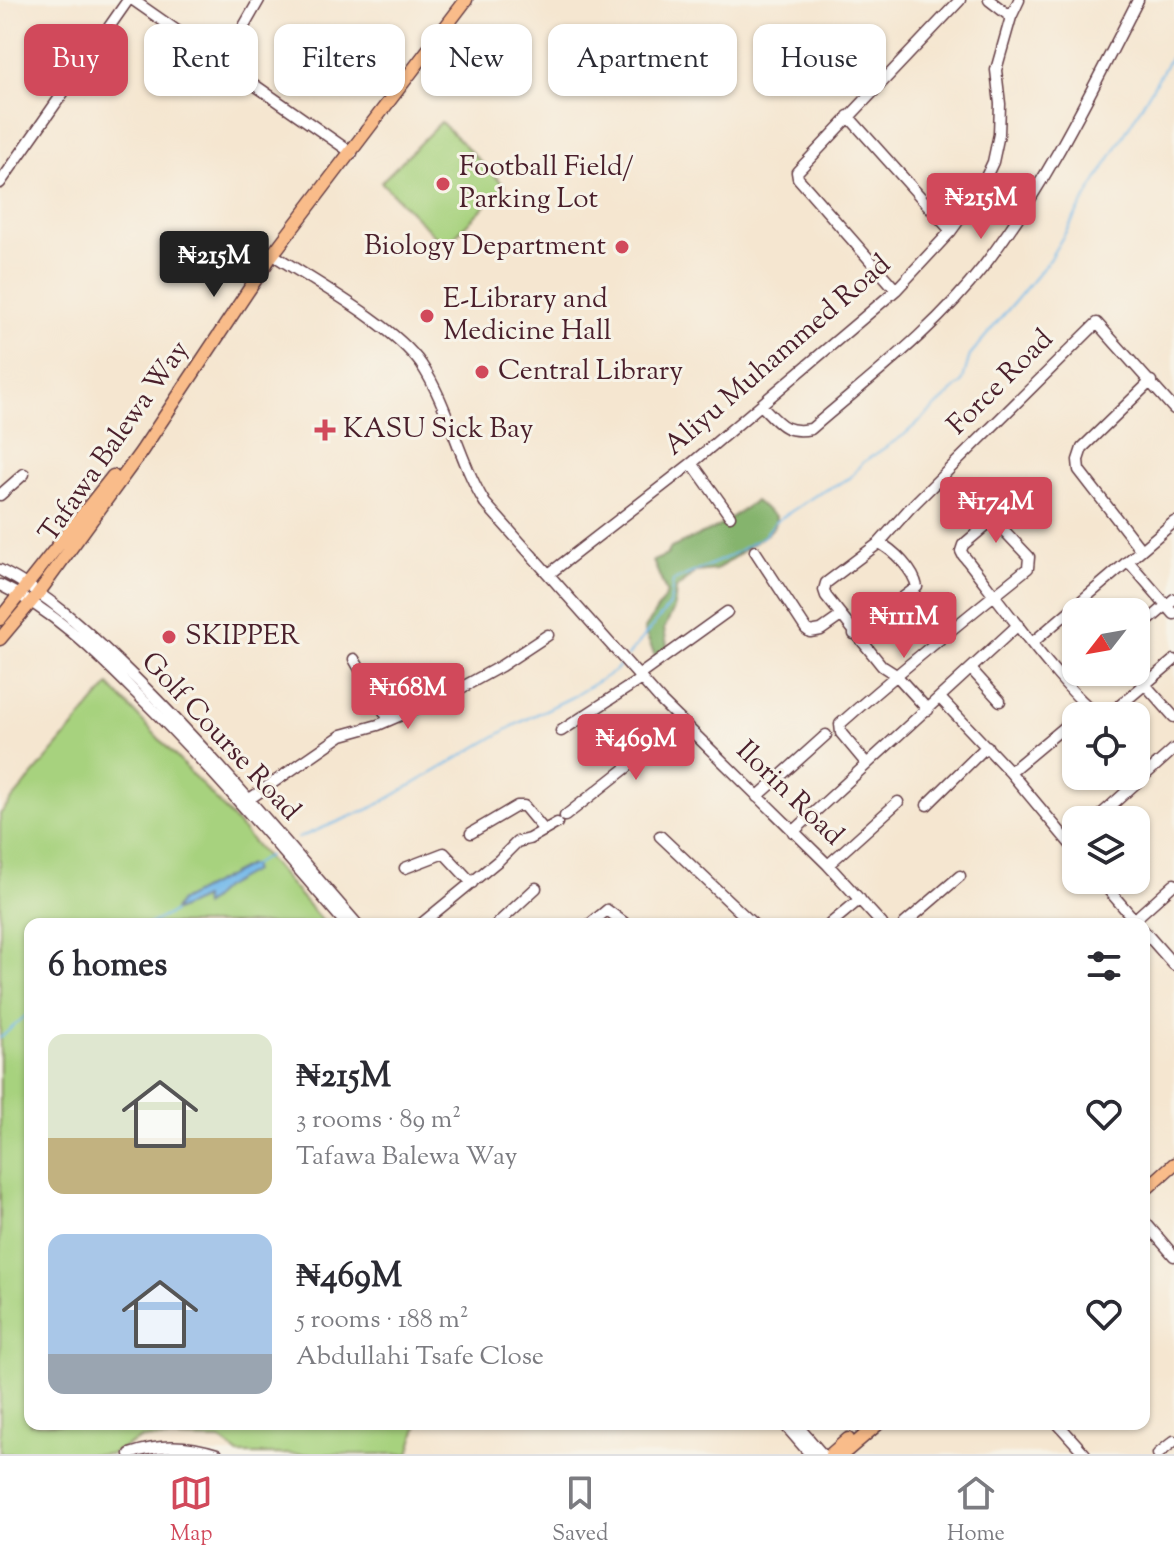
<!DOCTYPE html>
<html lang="en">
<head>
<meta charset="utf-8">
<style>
	:root { --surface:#fff; --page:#f2f2f3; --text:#2b2b33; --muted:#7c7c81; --line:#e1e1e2; --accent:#d1495b }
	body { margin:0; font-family:"Sorts Mill Goudy",serif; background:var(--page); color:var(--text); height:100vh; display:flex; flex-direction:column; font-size:30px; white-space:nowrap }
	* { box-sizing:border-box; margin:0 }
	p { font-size:26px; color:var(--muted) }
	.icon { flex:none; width:44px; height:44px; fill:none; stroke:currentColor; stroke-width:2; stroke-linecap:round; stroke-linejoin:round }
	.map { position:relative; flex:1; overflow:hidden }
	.details { position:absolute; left:24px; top:918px; width:1126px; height:512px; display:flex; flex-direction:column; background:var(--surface); border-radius:16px; box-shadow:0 2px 6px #0004 }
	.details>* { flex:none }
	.hud { position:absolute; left:24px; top:24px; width:1126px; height:72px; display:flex; gap:16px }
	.needle { width:52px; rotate:239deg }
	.controls { position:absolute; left:1062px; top:598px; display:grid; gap:16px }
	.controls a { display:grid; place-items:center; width:88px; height:88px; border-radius:16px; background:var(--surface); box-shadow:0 2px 6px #0004; font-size:40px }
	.price { position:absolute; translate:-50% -68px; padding:0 18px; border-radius:8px; background:var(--accent); color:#fff; font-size:26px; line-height:52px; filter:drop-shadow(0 2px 4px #0008) }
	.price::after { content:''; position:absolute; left:50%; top:48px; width:24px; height:18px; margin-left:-12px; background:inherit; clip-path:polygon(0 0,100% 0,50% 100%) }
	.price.selected { background:#222; color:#fff }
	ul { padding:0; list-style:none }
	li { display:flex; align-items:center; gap:24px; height:200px; padding:0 24px }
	li span { display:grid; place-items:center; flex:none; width:224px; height:160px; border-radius:16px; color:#555 }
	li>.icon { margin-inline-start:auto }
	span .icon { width:96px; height:96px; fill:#fffc; stroke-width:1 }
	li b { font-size:34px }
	h2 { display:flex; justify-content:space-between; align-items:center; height:96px; padding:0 24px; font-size:34px }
	.pill { padding:0 28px; border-radius:16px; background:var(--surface); box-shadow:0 2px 6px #0004; font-size:28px; line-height:72px }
	.pill.selected { background:var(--accent); color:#fff }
	.dock { display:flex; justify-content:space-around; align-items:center; height:112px; border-top:2px solid var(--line); background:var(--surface); font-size:22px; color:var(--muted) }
	.dock a { display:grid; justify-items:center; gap:4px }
	.dock .selected { color:var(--accent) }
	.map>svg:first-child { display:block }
</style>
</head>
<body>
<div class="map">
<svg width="1174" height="1454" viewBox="0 0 1174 1454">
	<rect width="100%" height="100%" fill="#f7f3e8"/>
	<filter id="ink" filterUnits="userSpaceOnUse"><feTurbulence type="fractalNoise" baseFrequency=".0125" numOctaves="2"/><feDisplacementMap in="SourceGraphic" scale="16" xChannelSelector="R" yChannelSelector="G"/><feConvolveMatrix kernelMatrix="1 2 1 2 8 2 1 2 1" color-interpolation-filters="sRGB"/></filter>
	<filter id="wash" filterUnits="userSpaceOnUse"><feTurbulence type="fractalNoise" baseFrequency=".006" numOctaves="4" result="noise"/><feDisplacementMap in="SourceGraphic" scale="32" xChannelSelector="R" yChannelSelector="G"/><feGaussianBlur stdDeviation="1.8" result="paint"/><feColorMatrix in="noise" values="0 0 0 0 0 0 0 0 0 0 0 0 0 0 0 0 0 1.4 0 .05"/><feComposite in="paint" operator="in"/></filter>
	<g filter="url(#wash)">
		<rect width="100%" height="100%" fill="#f5e6d0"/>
		<path fill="#a7d27e" stroke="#787854" stroke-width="2" d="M 441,122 L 505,186 L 445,246 L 381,182 Z
			M 109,685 L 218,802 L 325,924 L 30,924 L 30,1424 L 418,1424 L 409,1454 L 239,1454 L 220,1440 L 142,1438 L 111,1454 L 0,1454 L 0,814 Z"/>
		<path fill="#85b46d" stroke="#686a4c" stroke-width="2" d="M 755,501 L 776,517 L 775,525 L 768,533 L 716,570 L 695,572 L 676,589 L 674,609 L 664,629 L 668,650 L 656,658 L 644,630 L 667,594 L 653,561 L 667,555 L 671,548 L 718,527 Z"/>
		<path fill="#73b9ea" stroke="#5e6c8a" stroke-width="2" d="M 249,865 L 253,865 L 253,871 L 223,888 L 204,906 L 203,898 L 173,912 L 180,901 Z"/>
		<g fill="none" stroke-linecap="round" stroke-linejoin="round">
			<path stroke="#73b9ea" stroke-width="2" d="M 627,657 L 670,605 L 673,581 L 726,558 L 764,536 L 775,522 L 816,495 L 850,478 L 862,463 L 904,435 L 962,383 L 970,355 L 1047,263 L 1174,52
				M 298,838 L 374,807 L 513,726 L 572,697 L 615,671 L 623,662
				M 253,865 L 269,855
				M 149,924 L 173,912
				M 0,1038 L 30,1012"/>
		</g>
	</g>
	<g filter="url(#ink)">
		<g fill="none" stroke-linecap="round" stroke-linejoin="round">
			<g stroke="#643d44" stroke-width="13">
				<path id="minor" d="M 133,0 L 352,153
					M 989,0 L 1011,17
					M 223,63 L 259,0
					M 848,116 L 951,231
					M 0,183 L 128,0
					M 269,252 C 311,280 393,324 421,364 C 449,406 458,459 485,503 L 662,702 L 828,865 L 882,924
					M 896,290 L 798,178 L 797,172 L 960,0
					M 761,405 C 779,423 784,434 811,429 C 870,378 935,329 983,267 C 1046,185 1091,92 1138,0
					M 692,463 L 730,516
					M 0,495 L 24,474
					M 1141,550 L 1079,470 L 1078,460 L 1082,448 L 1151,381
					M 755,551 L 806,629 L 810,632 L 821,630 L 841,616
					M 1128,561 L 1174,614
					M 0,570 C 48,594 86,630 124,667 C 207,747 281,837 357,924
					M 549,574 L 692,463 L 861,320 L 896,290 L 951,231 L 978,194 L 993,162 L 999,134 L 1000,104 L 996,70 L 1011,17 L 1019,0
					M 0,585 C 55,611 95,652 137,694 C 211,767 278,846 346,924
					M 1136,631 L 1174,599
					M 854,634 L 917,587 C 914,571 894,550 879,543
					M 1032,643 L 1174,522
					M 354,659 L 389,720
					M 971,669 L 1000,701
					M 1134,672 L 1174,717
					M 638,676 L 727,612
					M 940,698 L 1010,772 L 1076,851
					M 928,710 L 896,675 L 882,666 L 826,596 L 824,590 L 826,583 L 879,543 L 910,508 L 1097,323 L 1174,409
					M 561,731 L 641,679
					M 866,763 L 841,733 L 840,724 C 901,670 964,619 1028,568 L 1029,557 L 995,521 L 990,522 L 963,545 L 961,551 L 963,555 C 987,584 1075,707 1102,716 L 1111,713 L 1174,660
					M 1010,772 L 1076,717
					M 757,797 L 826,735
					M 248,800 L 342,735 L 378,725 L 450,694 L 501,666 L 548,635
					M 927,805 L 987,746
					M 565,816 L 635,761 L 678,718
					M 1095,820 L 1174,749
					M 793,832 L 1018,625
					M 471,833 L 517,806 L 524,806 L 544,830
					M 660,836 L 753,924
					M 828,865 L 898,802
					M 405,868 L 444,853 L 472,883
					M 1100,880 L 1138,924
					M 1134,920 L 1174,884
					M 421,924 L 499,860 L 517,842 L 529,839 L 557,823
					M 497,924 L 536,888
					M 590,924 L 607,910 L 626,924
					M 830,924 L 860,899
					M 904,924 L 960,876
					M 1144,931 L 1174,965
					M 1144,1221 L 1174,1256
					M 784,1424 L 810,1454
					M 796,1424 L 822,1454
					M 1058,1424 L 1085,1454
					M 130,1454 C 161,1443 187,1445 217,1454
					M 1158,1454 L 1174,1441"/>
			</g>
			<g stroke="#643d44" stroke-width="15">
				<path id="major" d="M 0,619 L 113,476
					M 0,639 L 37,595 L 141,452 L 272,255 L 466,0
					M 1144,1191 L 1174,1164
					M 831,1454 L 848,1439
					M 843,1454 L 878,1424"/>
			</g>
			<use href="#minor" stroke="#fff" stroke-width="10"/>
			<use href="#major" stroke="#f9bc8a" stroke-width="12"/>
		</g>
	</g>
	<g fill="#d1495b" stroke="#f7f3e8" stroke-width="3">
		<circle cx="443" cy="184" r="8"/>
		<circle cx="622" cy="247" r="8"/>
		<circle cx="427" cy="316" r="8"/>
		<circle cx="482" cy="372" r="8"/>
		<path d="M321 418h8v8h8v8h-8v8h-8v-8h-8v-8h8z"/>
		<circle cx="169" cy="637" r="8"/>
	</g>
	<g text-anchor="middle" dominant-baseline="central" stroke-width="6" stroke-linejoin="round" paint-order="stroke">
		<g font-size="28" fill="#4a1f2b" stroke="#f7f3e8" text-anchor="start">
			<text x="459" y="168">Football Field/<tspan x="459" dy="32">Parking Lot</tspan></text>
			<text x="606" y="247" text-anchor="end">Biology Department</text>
			<text x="443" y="300">E-Library and<tspan x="443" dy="32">Medicine Hall</tspan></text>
			<text x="498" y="372">Central Library</text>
			<text x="343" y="430">KASU Sick Bay</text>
			<text x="185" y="637">SKIPPER</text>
		</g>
		<g font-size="28" fill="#4a1f2b" stroke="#f7f3e8">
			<text transform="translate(778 356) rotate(-41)">Aliyu Muhammed Road</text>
			<text transform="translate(1001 383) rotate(-45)">Force Road</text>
			<text transform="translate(115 442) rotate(-55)">Tafawa Balewa Way</text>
			<text transform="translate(220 737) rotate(47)">Golf Course Road</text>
			<text transform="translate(789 794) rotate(44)">Ilorin Road</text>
		</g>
	</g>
</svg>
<div class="controls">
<a><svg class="needle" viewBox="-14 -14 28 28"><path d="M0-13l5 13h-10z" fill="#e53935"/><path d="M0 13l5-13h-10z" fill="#7c7c81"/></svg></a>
<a><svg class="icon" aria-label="locate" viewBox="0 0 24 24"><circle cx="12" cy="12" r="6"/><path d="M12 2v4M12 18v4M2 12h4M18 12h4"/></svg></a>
<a><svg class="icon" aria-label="layers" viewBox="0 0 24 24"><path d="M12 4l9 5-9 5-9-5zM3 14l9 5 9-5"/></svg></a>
</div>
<b class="price" style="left:981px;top:241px">₦215M</b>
<b class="price selected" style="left:214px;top:299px">₦215M</b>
<b class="price" style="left:996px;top:545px">₦174M</b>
<b class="price" style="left:904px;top:660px">₦111M</b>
<b class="price" style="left:408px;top:731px">₦168M</b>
<b class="price" style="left:636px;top:782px">₦469M</b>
<div class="hud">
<a class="pill selected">Buy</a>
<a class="pill">Rent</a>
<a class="pill">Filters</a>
<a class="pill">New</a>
<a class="pill">Apartment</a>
<a class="pill">House</a>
</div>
<section class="details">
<h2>6 homes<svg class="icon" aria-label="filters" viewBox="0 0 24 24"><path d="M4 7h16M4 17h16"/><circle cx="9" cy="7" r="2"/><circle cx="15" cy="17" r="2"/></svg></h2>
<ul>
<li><span style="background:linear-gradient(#dfe7d0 65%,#c2b280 0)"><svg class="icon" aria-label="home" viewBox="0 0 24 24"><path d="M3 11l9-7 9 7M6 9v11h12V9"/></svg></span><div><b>₦215M</b><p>3 rooms · 89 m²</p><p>Tafawa Balewa Way</p></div><svg class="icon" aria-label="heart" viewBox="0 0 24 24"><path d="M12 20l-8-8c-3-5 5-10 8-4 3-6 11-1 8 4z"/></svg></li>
<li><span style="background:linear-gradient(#a9c7e8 75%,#9aa5b1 0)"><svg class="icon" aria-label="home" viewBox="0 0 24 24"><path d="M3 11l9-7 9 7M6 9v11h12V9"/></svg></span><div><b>₦469M</b><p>5 rooms · 188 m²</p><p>Abdullahi Tsafe Close</p></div><svg class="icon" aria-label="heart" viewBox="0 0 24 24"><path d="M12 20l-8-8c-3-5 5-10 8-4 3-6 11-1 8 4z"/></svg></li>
</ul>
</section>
</div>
<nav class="dock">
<a class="selected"><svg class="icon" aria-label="map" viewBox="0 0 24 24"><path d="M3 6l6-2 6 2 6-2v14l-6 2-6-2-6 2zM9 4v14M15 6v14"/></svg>Map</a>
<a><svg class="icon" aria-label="saved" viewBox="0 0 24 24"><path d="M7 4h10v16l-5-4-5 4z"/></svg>Saved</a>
<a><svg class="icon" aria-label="home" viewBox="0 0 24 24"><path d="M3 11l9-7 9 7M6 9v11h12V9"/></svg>Home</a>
</nav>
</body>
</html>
